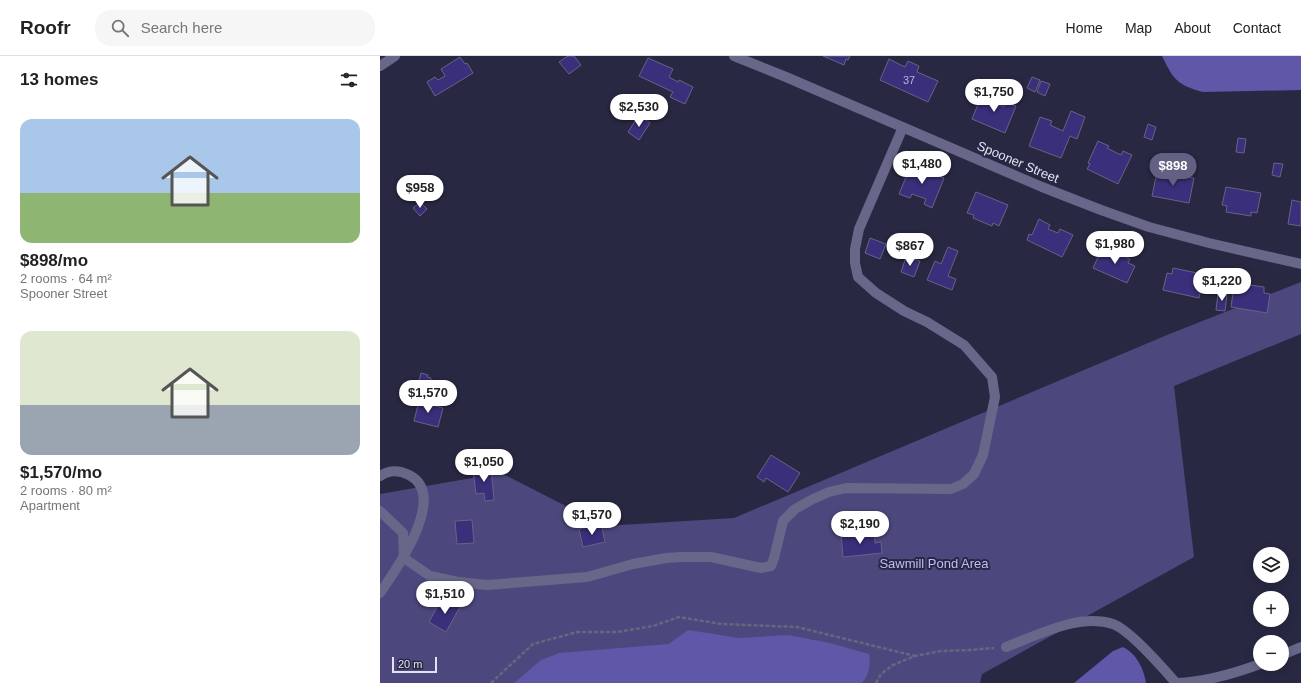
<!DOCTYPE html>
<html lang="en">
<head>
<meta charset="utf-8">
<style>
	:root { --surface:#fff; --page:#f6f6f6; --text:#222; --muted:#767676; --line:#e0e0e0; --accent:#626183 }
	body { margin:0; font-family:Arial,sans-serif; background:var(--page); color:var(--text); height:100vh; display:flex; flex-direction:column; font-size:15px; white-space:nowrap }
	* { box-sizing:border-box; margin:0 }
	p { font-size:13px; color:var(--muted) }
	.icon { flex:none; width:22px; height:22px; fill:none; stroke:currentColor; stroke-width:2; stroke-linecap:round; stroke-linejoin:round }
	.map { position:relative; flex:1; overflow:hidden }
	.details { display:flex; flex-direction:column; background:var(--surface); width:380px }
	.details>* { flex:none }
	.fabs { position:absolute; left:873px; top:491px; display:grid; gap:8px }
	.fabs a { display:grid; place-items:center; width:36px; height:36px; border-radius:50%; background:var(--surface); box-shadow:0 2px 10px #0003; font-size:20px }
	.scale { position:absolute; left:12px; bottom:10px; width:45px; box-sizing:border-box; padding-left:4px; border:2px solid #e2e2f4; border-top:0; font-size:11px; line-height:14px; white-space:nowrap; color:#e2e2f4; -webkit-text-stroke:3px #292843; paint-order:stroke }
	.price { position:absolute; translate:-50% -34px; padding:0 9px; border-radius:14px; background:#fff; color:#222; font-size:13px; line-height:26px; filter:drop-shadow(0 1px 2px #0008) }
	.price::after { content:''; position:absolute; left:50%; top:24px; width:12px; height:9px; margin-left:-6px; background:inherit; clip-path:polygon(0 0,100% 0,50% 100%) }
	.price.on { background:var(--accent); color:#fff }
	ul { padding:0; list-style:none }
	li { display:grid; align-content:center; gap:8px; height:212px; padding:0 20px }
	li span { display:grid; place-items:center; height:124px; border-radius:12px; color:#555 }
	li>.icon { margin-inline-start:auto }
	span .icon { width:72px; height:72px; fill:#fffc; stroke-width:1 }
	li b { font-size:17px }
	h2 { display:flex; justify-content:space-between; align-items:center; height:48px; padding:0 20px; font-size:17px }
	header { display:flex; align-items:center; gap:24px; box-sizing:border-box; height:56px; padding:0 20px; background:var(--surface); border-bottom:1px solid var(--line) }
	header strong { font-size:19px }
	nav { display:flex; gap:22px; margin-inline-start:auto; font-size:14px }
	.search { width:280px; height:36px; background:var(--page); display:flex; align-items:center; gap:10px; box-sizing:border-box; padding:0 14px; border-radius:16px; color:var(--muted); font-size:15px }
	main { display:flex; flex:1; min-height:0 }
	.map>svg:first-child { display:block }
</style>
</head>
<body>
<header>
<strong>Roofr</strong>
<div class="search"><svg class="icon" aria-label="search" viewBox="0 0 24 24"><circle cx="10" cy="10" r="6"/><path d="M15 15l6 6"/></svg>Search here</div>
<nav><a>Home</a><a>Map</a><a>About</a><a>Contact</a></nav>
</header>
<main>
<section class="details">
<h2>13 homes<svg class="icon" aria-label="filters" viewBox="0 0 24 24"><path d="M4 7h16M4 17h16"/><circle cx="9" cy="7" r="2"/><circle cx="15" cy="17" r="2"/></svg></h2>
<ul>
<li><span style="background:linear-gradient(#a9c7e8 60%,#8fb573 0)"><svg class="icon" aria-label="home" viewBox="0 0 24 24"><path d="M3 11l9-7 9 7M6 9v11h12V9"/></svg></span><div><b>$898/mo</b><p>2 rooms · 64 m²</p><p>Spooner Street</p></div></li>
<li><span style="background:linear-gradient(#dfe7d0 60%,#9aa5b1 0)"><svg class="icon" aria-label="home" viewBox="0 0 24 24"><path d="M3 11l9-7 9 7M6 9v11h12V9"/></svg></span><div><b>$1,570/mo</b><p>2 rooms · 80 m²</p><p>Apartment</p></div></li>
</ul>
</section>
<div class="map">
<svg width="921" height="627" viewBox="0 0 921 627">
	<rect width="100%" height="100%" fill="#292843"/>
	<path fill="#4c487e" d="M 921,226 L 921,278 L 794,330 L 814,501 L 602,618 L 600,627 L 0,627 L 0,438 L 121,417 L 225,470 L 354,462 L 787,279 Z"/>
	<path fill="#5f57a7" d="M 782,0 L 921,0 L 921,34 L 823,36 C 797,29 793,23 782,0 Z
		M 308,574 L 359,582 L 408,579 L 450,587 L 489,598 C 491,607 489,620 482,627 L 134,627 L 161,604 L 179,597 L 289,588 Z
		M 743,591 C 756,597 764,613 766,627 L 694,627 L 733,595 Z"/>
	<path fill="#3a2f7a" stroke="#656483" d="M 188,0 L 194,0 L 201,9 L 189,18 L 179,6 Z
		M 443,0 L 470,0 L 468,4 L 466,3 L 464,9 Z
		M 80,1 L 85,8 L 87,7 L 93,17 L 55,40 L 47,26 L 55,21 L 58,24 L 65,20 L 61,13 Z
		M 268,2 L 293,13 L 289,21 L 298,26 L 299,24 L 313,31 L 305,48 L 290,41 L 293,36 L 259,20 Z
		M 509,3 L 525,11 L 528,5 L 539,10 L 537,16 L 558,25 L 548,46 L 500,24 Z
		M 652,21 L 660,24 L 655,36 L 647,32 Z
		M 661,25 L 670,28 L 665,40 L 657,36 Z
		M 603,36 L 613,40 L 611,45 L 624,51 L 626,46 L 636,50 L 625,77 L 592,63 Z
		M 691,55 L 705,61 L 697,83 L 690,80 L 681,102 L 649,90 L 660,61 L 672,65 L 670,69 L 683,75 Z
		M 259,59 L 270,67 L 259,84 L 248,76 Z
		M 768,68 L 776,71 L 772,84 L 764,81 Z
		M 858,82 L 866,83 L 864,97 L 856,96 Z
		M 718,85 L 729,90 L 727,92 L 741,99 L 743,95 L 752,99 L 738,128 L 707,113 L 710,108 L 708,107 Z
		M 894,107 L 903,108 L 900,121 L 892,119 Z
		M 531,109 L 564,122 L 552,152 L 544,148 L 546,143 L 532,138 L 530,142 L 519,138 Z
		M 777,116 L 814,122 L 809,147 L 772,140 Z
		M 846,131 L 881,137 L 877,157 L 871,156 L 871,160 L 846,156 L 847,150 L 842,149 Z
		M 596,136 L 628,149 L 619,170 L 613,167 L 612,170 L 593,162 L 594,159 L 587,157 Z
		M 912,144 L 921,146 L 921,170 L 908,168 Z
		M 40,146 L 47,153 L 40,160 L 33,152 Z
		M 659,163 L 670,169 L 668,173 L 678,177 L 680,173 L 693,179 L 682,201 L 647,184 L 649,178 L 652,179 Z
		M 490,182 L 506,188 L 500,203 L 485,197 Z
		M 568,191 L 578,195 L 568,220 L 576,223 L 572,234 L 547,224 L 555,205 L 561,208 Z
		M 729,193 L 750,203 L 748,207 L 755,210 L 747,227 L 713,212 L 721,195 L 727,197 Z
		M 526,201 L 540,205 L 534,221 L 521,216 Z
		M 793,212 L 817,217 L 816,222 L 823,224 L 819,242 L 783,234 L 787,217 L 792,218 Z
		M 862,228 L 884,231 L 884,237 L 890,238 L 887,257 L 851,251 L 854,230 L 861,232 Z
		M 838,238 L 847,239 L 845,255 L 836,254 Z
		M 41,317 L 48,319 L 47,321 L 51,322 L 50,328 L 39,325 Z
		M 39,345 L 63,352 L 58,371 L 34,365 Z
		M 391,399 L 420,417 L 408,436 L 386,422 L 384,426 L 377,421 Z
		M 111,412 L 114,444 L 105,445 L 104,437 L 96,438 L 93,414 Z
		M 92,464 L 94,487 L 77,488 L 75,465 Z
		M 221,468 L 225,486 L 203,491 L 199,473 Z
		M 469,476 L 470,479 L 494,476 L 495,487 L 501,486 L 502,497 L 463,501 L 461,477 Z
		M 71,544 L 81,549 L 66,576 L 49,566 L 60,546 L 67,550 Z"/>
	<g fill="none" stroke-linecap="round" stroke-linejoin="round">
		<path stroke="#67667e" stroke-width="2.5" stroke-dasharray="4 2" stroke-linecap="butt" d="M 111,627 L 153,588 L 197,576 L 237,576 L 273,570 L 299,561 L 341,568 L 417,571 L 535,600
			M 496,627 L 501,618 L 513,609 L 535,600 L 561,595 L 589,594 L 614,592"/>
		<path stroke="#68678a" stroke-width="10" d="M 354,0 L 406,21 L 662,131 L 721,154 L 769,171 L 829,187 L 921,208
			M 0,10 L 15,0
			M 0,420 C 9,414 19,414 29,419 C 69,439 16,514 0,537
			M 0,455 L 23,477 L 24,500
			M 24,502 L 50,520 L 78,526 L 107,529 L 207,521 L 253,508 L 286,502 L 301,501 L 331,501 L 381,512 L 391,510 L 394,502 L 403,465 L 415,453 L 433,443 L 449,436 L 466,432 L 571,433 L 583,428 L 594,418 L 603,399 L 615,341 L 612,321 L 584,289 L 547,266 L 524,255 L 496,237 L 478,221 L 475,207 L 475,193 L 479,173 L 523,71
			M 626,591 C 658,579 699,557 733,568 C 750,574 783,612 796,627
			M 902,599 L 921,591
			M 797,627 C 826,626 853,618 880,608"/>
	</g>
	<g text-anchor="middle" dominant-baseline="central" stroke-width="4" stroke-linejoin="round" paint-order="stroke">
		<g font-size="11" fill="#b8b5d6">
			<text x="529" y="24">37</text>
		</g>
		<g font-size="13" fill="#e2e2f4" stroke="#292843">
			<text transform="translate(638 106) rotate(23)">Spooner Street</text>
		</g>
		<g font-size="13" fill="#bfbdff" stroke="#292843">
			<text x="554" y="507">Sawmill Pond Area</text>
		</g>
	</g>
</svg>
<div class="fabs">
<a><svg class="icon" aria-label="layers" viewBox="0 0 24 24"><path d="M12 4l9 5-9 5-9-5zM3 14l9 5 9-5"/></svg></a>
<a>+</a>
<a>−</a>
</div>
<div class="scale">20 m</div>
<b class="price" style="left:614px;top:57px">$1,750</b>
<b class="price" style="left:259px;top:72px">$2,530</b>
<b class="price" style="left:542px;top:129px">$1,480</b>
<b class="price on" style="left:793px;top:131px">$898</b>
<b class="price" style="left:40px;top:153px">$958</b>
<b class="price" style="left:735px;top:209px">$1,980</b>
<b class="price" style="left:530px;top:211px">$867</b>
<b class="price" style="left:842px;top:246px">$1,220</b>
<b class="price" style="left:48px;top:358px">$1,570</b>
<b class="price" style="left:104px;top:427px">$1,050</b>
<b class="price" style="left:212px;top:480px">$1,570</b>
<b class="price" style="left:480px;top:489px">$2,190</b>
<b class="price" style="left:65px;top:559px">$1,510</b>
</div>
</main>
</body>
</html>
